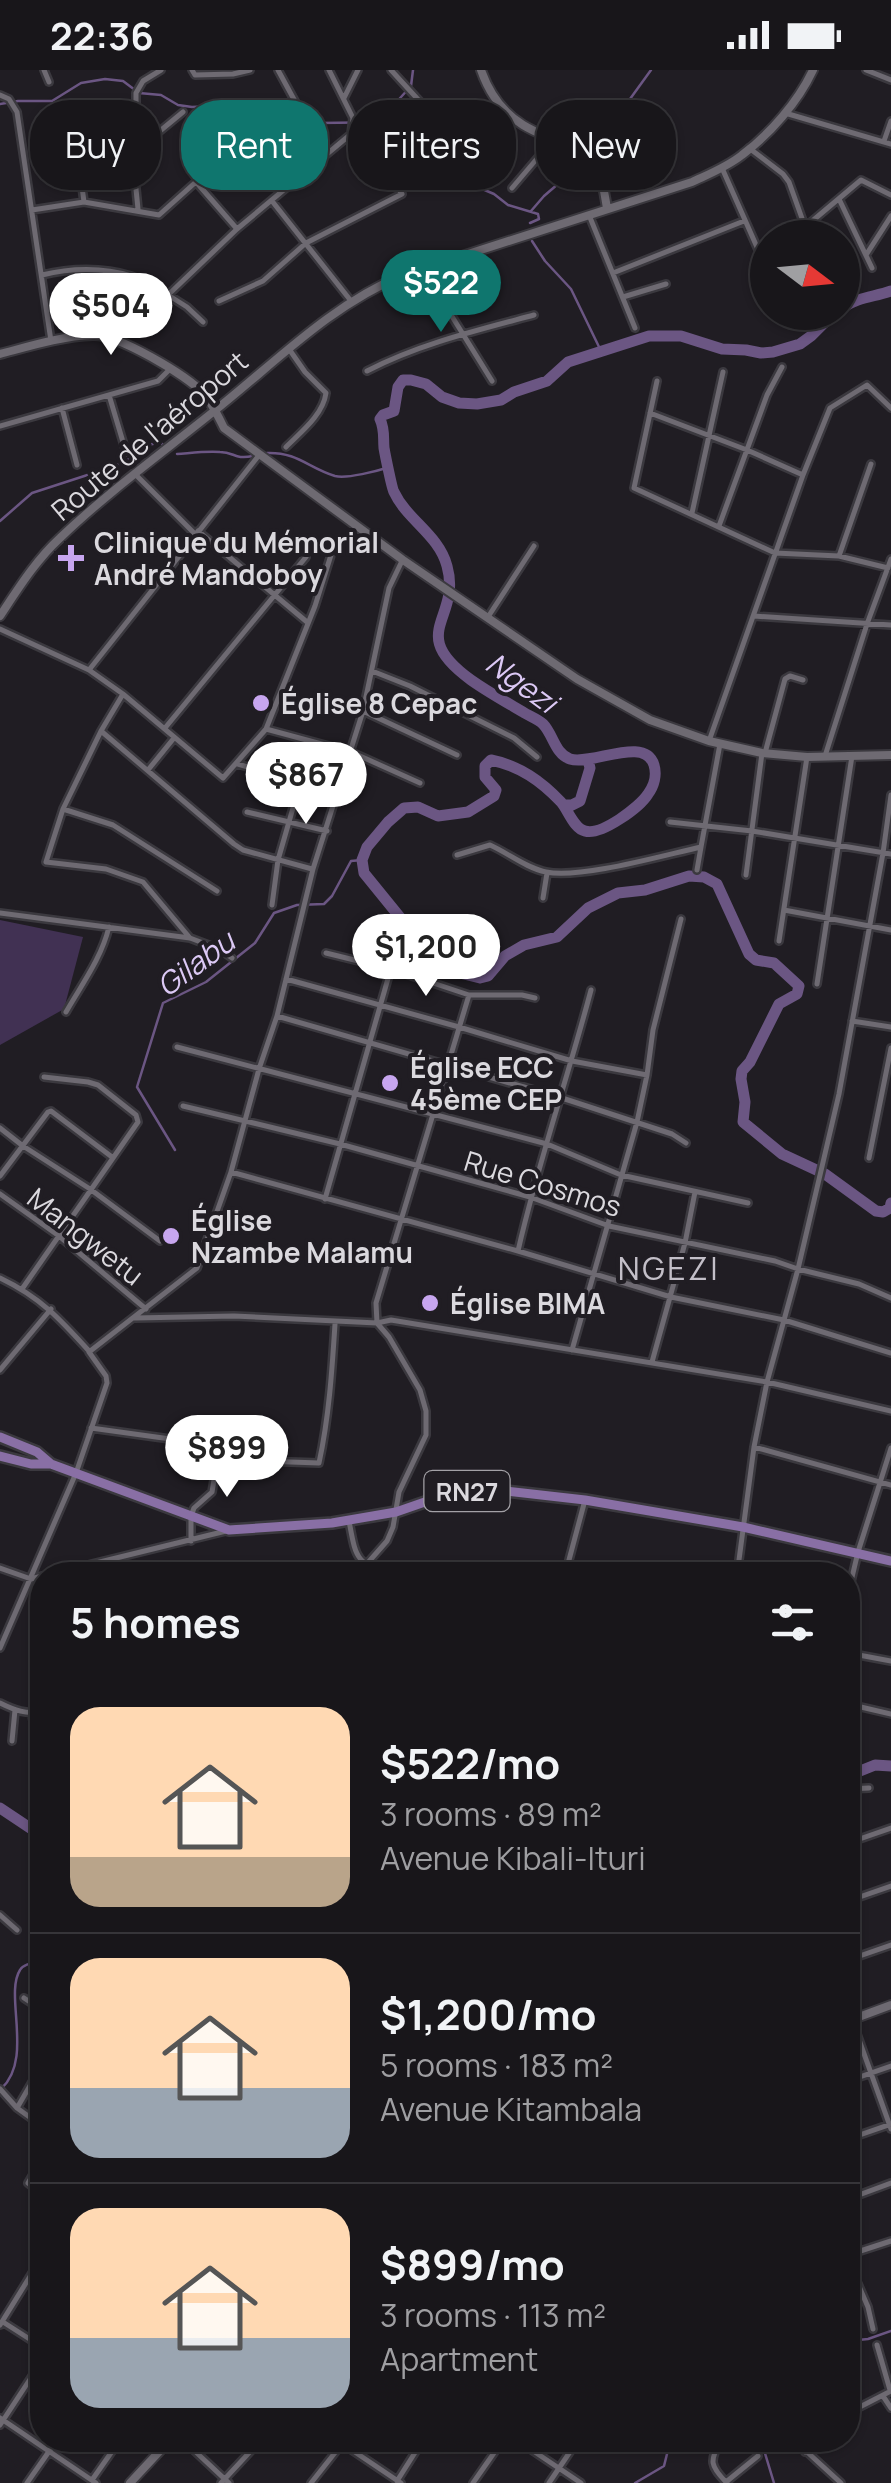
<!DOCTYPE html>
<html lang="en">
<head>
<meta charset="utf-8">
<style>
	:root { --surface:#18161a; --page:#211f23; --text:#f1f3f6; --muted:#9f9fa2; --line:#363539; --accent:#0f766e }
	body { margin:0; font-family:Manrope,sans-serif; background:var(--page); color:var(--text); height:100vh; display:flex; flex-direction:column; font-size:38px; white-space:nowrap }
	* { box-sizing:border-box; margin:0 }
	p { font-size:32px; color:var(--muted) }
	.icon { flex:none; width:55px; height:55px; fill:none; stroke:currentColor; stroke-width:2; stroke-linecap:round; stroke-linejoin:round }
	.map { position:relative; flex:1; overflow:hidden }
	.sheet { position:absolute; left:30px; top:1492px; width:830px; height:890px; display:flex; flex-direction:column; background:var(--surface); border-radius:40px; box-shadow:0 2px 8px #0004,0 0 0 2px var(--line) }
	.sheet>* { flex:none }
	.top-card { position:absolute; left:30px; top:30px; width:832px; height:90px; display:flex; gap:20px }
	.needle { width:65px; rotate:106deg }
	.tools { position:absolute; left:750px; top:150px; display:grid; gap:20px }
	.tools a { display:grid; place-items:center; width:110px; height:110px; border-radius:50%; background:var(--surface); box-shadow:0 2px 8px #0004,0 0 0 2px var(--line); font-size:50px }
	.price { position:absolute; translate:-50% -85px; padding:0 22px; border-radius:35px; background:#fff; color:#222; font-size:32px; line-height:65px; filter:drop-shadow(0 2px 5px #0008) }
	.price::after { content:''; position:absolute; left:50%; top:60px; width:30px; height:22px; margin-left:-15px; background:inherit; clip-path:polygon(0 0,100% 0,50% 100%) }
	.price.active { background:var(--accent); color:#fff }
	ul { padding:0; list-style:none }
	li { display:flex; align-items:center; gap:30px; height:250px; padding:0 40px }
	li+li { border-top:2px solid var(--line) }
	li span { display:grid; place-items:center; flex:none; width:280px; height:200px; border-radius:30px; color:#555 }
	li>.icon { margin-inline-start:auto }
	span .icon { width:120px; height:120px; fill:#fffc; stroke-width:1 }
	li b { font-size:42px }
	h2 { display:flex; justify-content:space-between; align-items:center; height:120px; padding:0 40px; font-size:42px }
	.tag { padding:0 35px; border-radius:40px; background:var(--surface); box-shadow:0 2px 8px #0004,0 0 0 2px var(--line); font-size:35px; line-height:90px }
	.tag.active { background:var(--accent); color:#fff }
	.status { display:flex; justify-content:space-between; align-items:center; height:70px; padding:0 50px; background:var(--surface); direction:ltr }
	.status svg { height:28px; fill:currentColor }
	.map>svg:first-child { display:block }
</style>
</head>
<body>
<div class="status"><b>22:36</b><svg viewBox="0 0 49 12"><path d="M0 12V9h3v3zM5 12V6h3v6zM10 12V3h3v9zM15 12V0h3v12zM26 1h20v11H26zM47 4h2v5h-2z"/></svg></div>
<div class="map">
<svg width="891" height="2413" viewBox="0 0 891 2413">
	<rect width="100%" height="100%" fill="#201d23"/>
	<path fill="#413153" d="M 0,850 L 83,867 L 64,939 L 0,975 Z"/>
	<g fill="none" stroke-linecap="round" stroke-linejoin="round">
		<path stroke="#6b5683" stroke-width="2.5" d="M 0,34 L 18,31 L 52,31 L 81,13 L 105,9 L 123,11 L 139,23 L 161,25 L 178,35 L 192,37 L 231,35 L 249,43 L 276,49 L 319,53 L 394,52 L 411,71 L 454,107 L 494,124 L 508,135 L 538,144 L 539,149 L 530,153
			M 386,49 L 392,37 L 411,16 L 413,0
			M 588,87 L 651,0
			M 531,141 L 544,126 L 580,95
			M 532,171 L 545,191 L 571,219 L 601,281
			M 267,383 C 298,382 308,398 335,406 C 347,409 377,401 390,397
			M 177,384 C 191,383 205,381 220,382 C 235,382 234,390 253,386
			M 0,451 L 32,423 L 112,397 L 139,385 L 152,374 L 161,373 L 164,376
			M 175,1080 L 137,1017 L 163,933 L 206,912 L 255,873 L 274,843 L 297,835 L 324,834 L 332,826 L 351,791 L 362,790
			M 1,2019 C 34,1989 4,1925 20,1900 C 24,1893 35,1893 42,1891
			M 848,2271 L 868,2269 L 891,2261
			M 761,2370 L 774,2413
			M 635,2413 L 664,2396 L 668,2380 L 681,2370"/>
		<path stroke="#6b5683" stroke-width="11" d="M 842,238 C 858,227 874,227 891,221
			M 835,242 L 811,266 L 800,274 L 773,282 L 761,283 L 746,280 L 722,279 L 681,266 L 649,266 L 568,292 L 547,311 L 514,322 L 501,330 L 477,334 L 459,333 L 442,327 L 426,314 L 411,310 L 403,310 L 398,317 L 394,341 L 383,345 L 380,349 C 385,360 383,367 384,378 C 385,384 392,419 394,422 C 407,450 439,465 447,496 C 462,550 405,562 471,610 C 488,622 506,632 523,642 C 529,646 538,649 543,654 C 553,664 555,684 570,689 C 592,696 645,665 654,695 C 657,705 654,716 648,724 C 640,737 601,766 585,761 C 574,759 568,740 561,732 C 541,711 520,696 491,690 L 485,696 L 485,707 L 496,720 L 494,726 L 468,742 L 438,746 L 418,737 L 404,738 L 388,752 L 367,777 L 362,790 L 364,803 L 403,851 L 464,904 L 480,908 L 488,906 L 505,886 L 524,875 L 557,867 L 588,838 L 618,823 L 645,820 L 689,806 L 704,807 L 717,814 L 749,884 L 756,890 L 774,893 L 799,916 L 797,924 L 779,934 L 750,992 L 742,1001 L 741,1009 L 745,1032 L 743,1052 L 782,1084 L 825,1104 L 876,1141 L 883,1142 L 890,1138 L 891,1133
			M 564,735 L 572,735 L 580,731 L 590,698 L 588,690
			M 848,1704 L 850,1705 L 875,1695 L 891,1696
			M 0,1738 L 42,1766"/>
		<g stroke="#3b393f" stroke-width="10">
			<path id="minor" d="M 44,0 L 49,12
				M 192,0 L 195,5 L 233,4 L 250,0
				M 278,0 L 303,46
				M 391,0 L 469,85 L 480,85 L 515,49
				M 866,0 L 891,10
				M 0,25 L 9,29 L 17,42 L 51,271
				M 344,28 L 358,0
				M 72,41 L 84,132
				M 785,43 L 891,74
				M 884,71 L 891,51
				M 749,78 L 783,104 L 789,112 L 809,168
				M 132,84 L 183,42
				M 722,98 L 768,202
				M 197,113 L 237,159
				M 512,118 L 552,71
				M 839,129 L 872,198
				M 272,131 L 351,231
				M 138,139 L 131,69 L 136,43 L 136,23 L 143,11 L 161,0
				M 32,140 L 84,132 L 159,145 L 264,51
				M 589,145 L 635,258
				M 792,168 L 861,110 L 891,125
				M 866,185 L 891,146
				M 422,198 L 492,311
				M 613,203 L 744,151
				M 42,205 C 70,198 103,197 131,206 C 144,210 156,218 168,225 L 237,159 L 351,64 L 353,48 L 329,0
				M 168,225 L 187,237 L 203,252
				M 623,227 L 666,214
				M 219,231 L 263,211 L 306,173 L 402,124 L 368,75 L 352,65
				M 367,301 C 419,274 478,260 534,245
				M 657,311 L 634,418 L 775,483 L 839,486 L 888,498
				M 109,325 L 126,382
				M 62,338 L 77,395
				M 650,343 L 747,380 L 803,405
				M 0,356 L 158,311 L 170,299
				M 286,377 C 301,362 323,345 326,323 L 305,302 L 289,279
				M 134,403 L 195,464
				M 692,443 L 723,302
				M 719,456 L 767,325 L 782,297
				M 198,461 L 307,552
				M 839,486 L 871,394
				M 754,546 L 891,555
				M 488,547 L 534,476
				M 0,559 L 89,600 L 123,624 L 223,708 L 266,659 L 315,536 L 331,485
				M 89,600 L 260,384
				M 372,601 L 410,616 L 514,668 L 537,687
				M 123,624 L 101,661 L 63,739 L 46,792 L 106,799 L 143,812 L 190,868
				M 363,641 L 457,685
				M 165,658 L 306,487
				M 266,659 L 351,682 L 420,713
				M 101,661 L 234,774 L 243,780 L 312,799
				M 709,671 L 803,405 L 830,338 L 867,315 L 891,338
				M 765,683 L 785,609 L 790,606 L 803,610
				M 825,686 L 867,554 L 891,489
				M 238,694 L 338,725
				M 148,700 L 174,668
				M 63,739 L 113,755 L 217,821
				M 247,742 L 327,761
				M 670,752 L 752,761 L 891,784
				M 457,785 L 490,775 C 508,783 526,798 546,802 C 581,809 664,785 701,777 L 720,674
				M 697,800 L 701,777
				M 746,805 L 762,683
				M 543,828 L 547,803
				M 272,835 L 278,790 L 312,672
				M 784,840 L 891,860
				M 0,843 L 190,868 L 219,879 L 232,888
				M 779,871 L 807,687
				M 326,883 L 391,899 L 469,925 L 522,925 L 535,928
				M 286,909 L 459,957 L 572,991 L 647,1005
				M 817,914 L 852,686
				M 66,942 C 82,914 101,889 109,857
				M 277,946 L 562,1028 L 672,1064 L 686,1073
				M 852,951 L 891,957
				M 177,977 L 547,1074 L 621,1105 L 748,1133
				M 183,1036 L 340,1074 L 530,1127 L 609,1156 L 775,1191 L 798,1199 L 859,1214 L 891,1228
				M 0,1058 L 23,1076 L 90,1119 L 160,1171
				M 869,1088 L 891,978
				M 231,1102 L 518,1181 L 671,1227 L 784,1250 L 891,1283
				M 0,1106 L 48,1042 L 51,1041 L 112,1087
				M 0,1124 L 59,1166 L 146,1239
				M 325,1129 L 395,884
				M 518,1181 C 538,1093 568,1007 591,920
				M 0,1208 C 40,1227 60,1249 89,1281
				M 22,1219 L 138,1052 L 136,1045 L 98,1015 L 88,1012 L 44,1007
				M 135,1248 L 234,1246 L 377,1253 L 391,1250 L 767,1312 L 891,1341
				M 572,1280 L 637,1052 L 647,1005 L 653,960 L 681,849
				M 652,1292 L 685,1173 L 695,1122
				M 0,1300 L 51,1239
				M 91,1358 L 192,1372 L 262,1391 L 319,1393 C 329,1347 332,1301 335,1254
				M 754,1377 L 891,1415
				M 349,1451 C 356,1488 355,1493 392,1505
				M 191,1471 L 191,1446 L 194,1438 L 212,1422 L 219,1380
				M 0,1498 L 31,1509 L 42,1506
				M 47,1505 L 226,1461
				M 357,1505 L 387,1471 L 393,1457 L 399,1422 L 426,1365 L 426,1341 L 420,1320 L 389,1267 L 377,1253 L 376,1233 L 469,925
				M 565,1505 L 585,1430
				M 737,1505 L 754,1377 L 767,1312 L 798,1199 L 839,1024 L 883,783 L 891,725
				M 848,1524 L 858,1482 L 891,1378
				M 0,1578 L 76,1403 L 107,1313 L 106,1306 L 89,1282 L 197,1198 L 231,1102 L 259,999 L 277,946 L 313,799 L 363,641 L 389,518 L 402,491
				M 848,1583 L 891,1591
				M 0,1633 C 14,1640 27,1645 42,1641
				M 848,1634 L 891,1644
				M 32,1644 L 39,1694 L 42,1694
				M 12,1671 L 15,1640
				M 848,1719 L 869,1718
				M 848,1773 L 891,1758
				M 848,1831 L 891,1816
				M 0,1845 L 17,1860
				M 848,1890 L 891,1875
				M 24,1928 L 42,1940
				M 848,1939 L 891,2059
				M 848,2011 L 891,1996
				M 0,2019 L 17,2038 L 42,2056
				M 17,2038 L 42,1995
				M 848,2069 L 891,2054
				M 42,2089 L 28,2113 L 42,2124
				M 848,2129 L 891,2113
				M 848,2185 L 891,2171
				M 848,2191 L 868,2237 L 873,2259
				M 3,2252 L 42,2277
				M 0,2255 L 42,2187
				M 877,2275 L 890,2320
				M 883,2326 L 891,2338
				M 848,2343 L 891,2321
				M 0,2348 L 96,2413
				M 0,2355 L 42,2291
				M 183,2370 L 229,2413
				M 337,2370 L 401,2413
				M 517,2370 L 581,2413
				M 721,2370 C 709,2391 710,2396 727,2413
				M 794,2370 L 841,2413
				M 805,2382 L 816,2370
				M 92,2410 L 120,2370
				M 397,2411 L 423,2370
				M 726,2412 L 758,2386
				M 27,2413 L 57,2370
				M 221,2413 L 261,2370
				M 311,2413 L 345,2370
				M 473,2413 L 503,2370
				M 549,2413 L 578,2370"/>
		</g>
		<g stroke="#3b393f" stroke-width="12">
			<path id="tertiary" d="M 481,0 C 489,23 502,42 523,55 C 548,70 586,79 600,107 C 604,116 605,128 607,138
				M 0,284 C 30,276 62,266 93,265 C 117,264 187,305 204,324 C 212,333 218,346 224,358 L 403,490 L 577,609 L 650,650 L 709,671 L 762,683 L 807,687 L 891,685
				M 0,546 C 18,519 36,490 60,468 C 108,422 162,383 213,342 C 275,293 329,236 403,205 L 692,112 C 709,104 727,97 742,85 C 770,64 798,32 813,0
				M 848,1951 L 891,1935
				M 130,2413 L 170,2370"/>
		</g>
		<g stroke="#3b393f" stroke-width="14">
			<path id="primary" d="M 0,1367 L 37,1382 L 51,1394
				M 0,1386 L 31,1394 L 51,1394 L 229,1460 L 332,1453 L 396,1442 L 445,1425 L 480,1418 L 585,1430 L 743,1457 L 891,1491"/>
		</g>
		<use href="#minor" stroke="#6e6a72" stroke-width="5"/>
		<use href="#tertiary" stroke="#6e6a72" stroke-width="8"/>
		<use href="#primary" stroke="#896fa5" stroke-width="9"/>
	</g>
	<g fill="#c7a6ef" stroke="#201d23" stroke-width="4">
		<path d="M66 473h10v10h10v10h-10v10h-10v-10h-10v-10h10z"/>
		<circle cx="261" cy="633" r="10"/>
		<circle cx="390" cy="1013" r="10"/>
		<circle cx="171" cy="1166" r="10"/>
		<circle cx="430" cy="1233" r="10"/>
	</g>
	<g text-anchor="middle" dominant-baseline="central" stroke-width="8" stroke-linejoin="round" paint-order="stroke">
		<rect fill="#201d23" stroke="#a3a1a6" stroke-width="2.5" x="424.5" y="1401" width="85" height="40" rx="8"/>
		<g font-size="25" font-weight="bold" fill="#dbd9de">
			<text x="467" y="1421">RN27</text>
		</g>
		<g font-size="28" fill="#dbd9de" stroke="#201d23">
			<text transform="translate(149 365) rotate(-40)">Route de l'aéroport</text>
			<text transform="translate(543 1113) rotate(17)">Rue Cosmos</text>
			<text transform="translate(86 1166) rotate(38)">Mangwetu</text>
		</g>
		<g font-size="28" font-weight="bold" fill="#dbd9de" stroke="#201d23" text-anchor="start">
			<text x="94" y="472">Clinique du Mémorial<tspan x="94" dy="32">André Mandoboy</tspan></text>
			<text x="281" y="633">Église 8 Cepac</text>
			<text x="410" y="997">Église ECC<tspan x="410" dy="32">45ème CEP</tspan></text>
			<text x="191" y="1150">Église<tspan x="191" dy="32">Nzambe Malamu</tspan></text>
			<text x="450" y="1233">Église BIMA</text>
		</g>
		<g font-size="30" font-style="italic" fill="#dcc9f5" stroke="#201d23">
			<text transform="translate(522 612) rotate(36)">Ngezi</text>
			<text transform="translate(195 893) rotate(-36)">Gilabu</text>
		</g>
		<g font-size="32" letter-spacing="2.5" fill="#c3bfc8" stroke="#201d23">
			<text x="669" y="1198">NGEZI</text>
		</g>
	</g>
</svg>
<div class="tools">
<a><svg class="needle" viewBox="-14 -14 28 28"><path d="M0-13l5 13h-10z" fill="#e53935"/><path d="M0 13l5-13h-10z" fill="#9f9fa2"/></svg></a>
</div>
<b class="price active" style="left:441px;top:265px">$522</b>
<b class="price" style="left:111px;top:288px">$504</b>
<b class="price" style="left:306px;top:757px">$867</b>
<b class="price" style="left:426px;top:929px">$1,200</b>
<b class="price" style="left:227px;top:1430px">$899</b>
<div class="top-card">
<a class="tag">Buy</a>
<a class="tag active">Rent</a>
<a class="tag">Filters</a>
<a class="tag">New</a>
</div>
<section class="sheet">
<h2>5 homes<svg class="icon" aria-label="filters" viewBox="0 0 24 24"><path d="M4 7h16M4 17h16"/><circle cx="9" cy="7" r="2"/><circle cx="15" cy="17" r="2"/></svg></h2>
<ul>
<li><span style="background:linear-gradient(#ffd9b3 75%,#b9a48a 0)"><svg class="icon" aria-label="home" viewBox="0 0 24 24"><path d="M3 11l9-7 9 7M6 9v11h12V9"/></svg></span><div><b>$522/mo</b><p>3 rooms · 89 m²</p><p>Avenue Kibali-Ituri</p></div></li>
<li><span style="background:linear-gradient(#ffd9b3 65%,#9aa5b1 0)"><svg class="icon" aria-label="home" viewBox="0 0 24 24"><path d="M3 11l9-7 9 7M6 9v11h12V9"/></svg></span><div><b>$1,200/mo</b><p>5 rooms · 183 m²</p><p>Avenue Kitambala</p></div></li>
<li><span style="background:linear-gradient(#ffd9b3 65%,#9aa5b1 0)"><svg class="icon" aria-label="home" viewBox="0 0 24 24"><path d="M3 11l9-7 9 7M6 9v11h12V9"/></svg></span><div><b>$899/mo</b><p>3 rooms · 113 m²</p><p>Apartment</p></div></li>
</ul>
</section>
</div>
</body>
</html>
